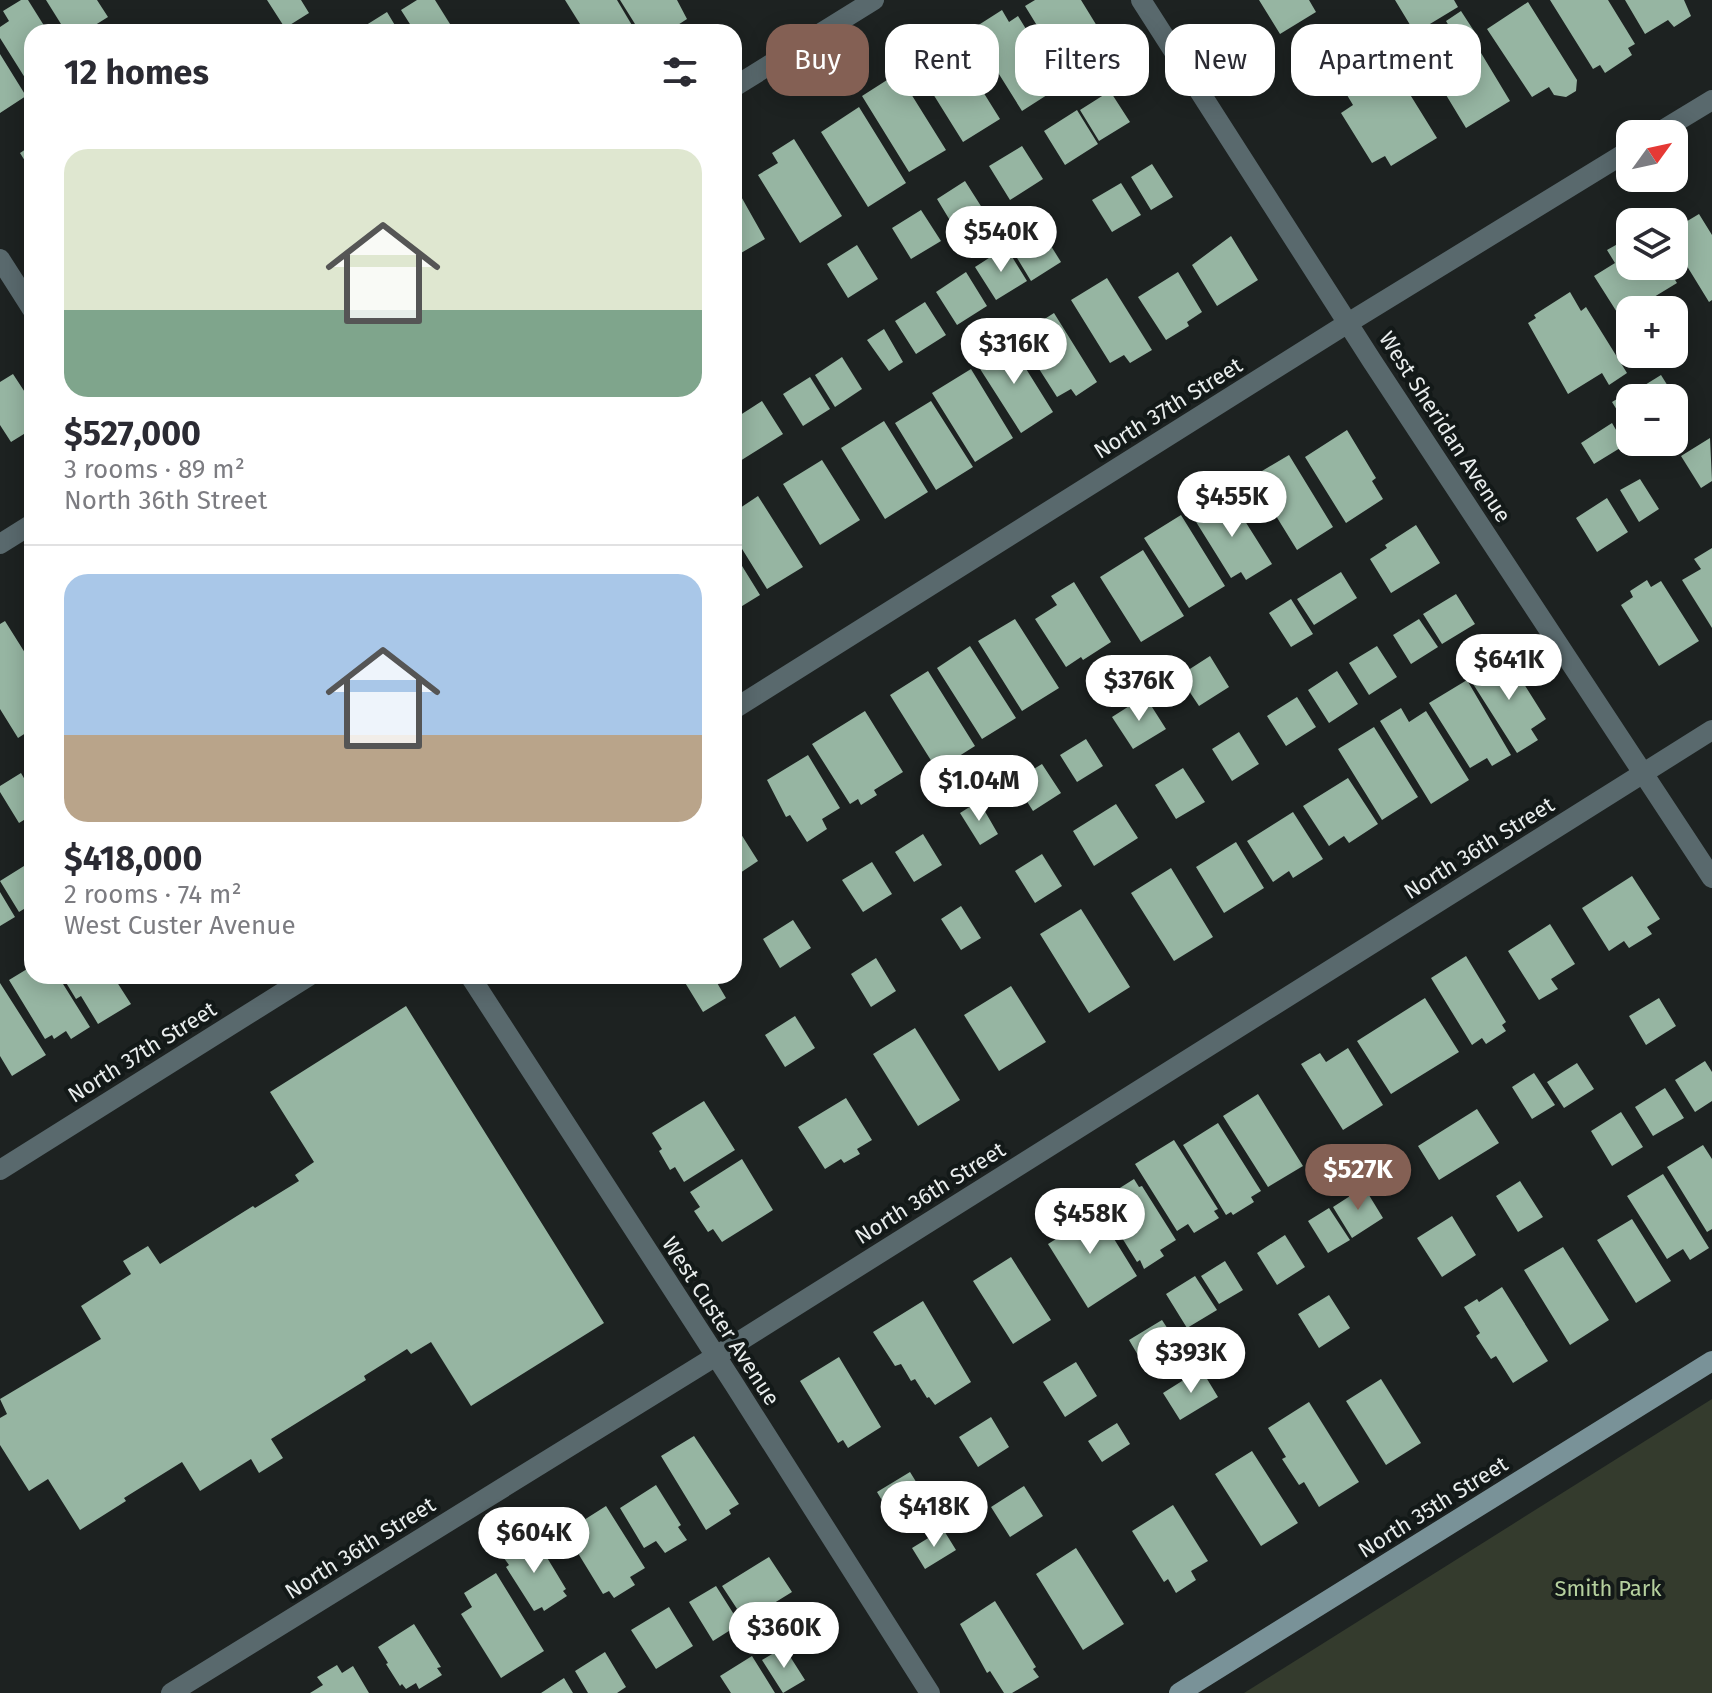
<!DOCTYPE html>
<html lang="en">
<head>
<meta charset="utf-8">
<style>
	:root { --surface:#fff; --page:#f7f7f7; --text:#2b2b33; --muted:#7c7c81; --line:#e1e1e2; --accent:#846054 }
	body { margin:0; font-family:"Fira Sans",sans-serif; background:var(--page); color:var(--text); height:100vh; display:flex; flex-direction:column; font-size:30px; white-space:nowrap }
	* { box-sizing:border-box; margin:0 }
	p { font-size:26px; color:var(--muted) }
	.icon { flex:none; width:44px; height:44px; fill:none; stroke:currentColor; stroke-width:2; stroke-linecap:round; stroke-linejoin:round }
	.map { position:relative; flex:1; overflow:hidden }
	.details { position:absolute; left:24px; top:24px; width:718px; height:960px; display:flex; flex-direction:column; background:var(--surface); border-radius:24px; box-shadow:0 4px 20px #0003 }
	.details>* { flex:none }
	.hud { position:absolute; left:766px; top:24px; width:760px; height:72px; display:flex; gap:16px }
	.needle { width:52px; rotate:57deg }
	.controls { position:absolute; left:1616px; top:120px; display:grid; gap:16px }
	.controls a { display:grid; place-items:center; width:72px; height:72px; border-radius:16px; background:var(--surface); box-shadow:0 4px 20px #0003; font-size:40px }
	.price { position:absolute; translate:-50% -68px; padding:0 18px; border-radius:28px; background:#fff; color:#222; font-size:26px; line-height:52px; filter:drop-shadow(0 2px 4px #0008) }
	.price::after { content:''; position:absolute; left:50%; top:48px; width:24px; height:18px; margin-left:-12px; background:inherit; clip-path:polygon(0 0,100% 0,50% 100%) }
	.price.current { background:var(--accent); color:#fff }
	ul { padding:0; list-style:none }
	li { display:grid; align-content:center; gap:16px; height:424px; padding:0 40px }
	li+li { border-top:2px solid var(--line) }
	li span { display:grid; place-items:center; height:248px; border-radius:24px; color:#555 }
	li>.icon { margin-inline-start:auto }
	span .icon { width:144px; height:144px; fill:#fffc; stroke-width:1 }
	li b { font-size:34px }
	h2 { display:flex; justify-content:space-between; align-items:center; height:96px; padding:0 40px; font-size:34px }
	.pill { padding:0 28px; border-radius:24px; background:var(--surface); box-shadow:0 4px 20px #0003; font-size:28px; line-height:72px }
	.pill.current { background:var(--accent); color:#fff }
	.map>svg:first-child { display:block }
</style>
</head>
<body>
<div class="map">
<svg width="1712" height="1693" viewBox="0 0 1712 1693">
	<rect width="100%" height="100%" fill="#1d2221"/>
	<path fill="#343b2d" d="M 1712,1399 L 1712,1693 L 1244,1693 Z"/>
	<path fill="#96b5a2" d="M 21,0 L 28,0 L 48,32 L 32,32 L 32,89 L 0,38 L 0,27 L 9,21 L 3,11 Z
		M 46,0 L 97,0 L 108,17 L 84,32 L 66,32 Z
		M 267,0 L 301,0 L 309,13 L 285,28 Z
		M 417,0 L 435,0 L 450,24 L 438,32 L 415,32 L 401,10 Z
		M 565,0 L 617,0 L 636,32 L 585,32 Z
		M 620,0 L 677,0 L 687,19 L 667,32 L 663,24 L 650,32 L 640,32 Z
		M 1035,0 L 1081,0 L 1116,57 L 1073,84 L 1025,6 Z
		M 1259,0 L 1309,0 L 1316,12 L 1280,34 Z
		M 1395,0 L 1454,0 L 1458,7 L 1415,33 Z
		M 1550,0 L 1608,0 L 1635,44 L 1628,48 L 1632,55 L 1605,73 L 1600,65 L 1593,69 Z
		M 1625,0 L 1684,0 L 1691,16 L 1674,27 L 1668,20 L 1645,34 Z
		M 1528,2 L 1577,80 L 1576,91 L 1566,97 L 1554,95 L 1549,87 L 1532,97 L 1487,29 Z
		M 1002,10 L 1009,22 L 1018,16 L 1061,86 L 1022,111 L 977,39 L 983,35 L 977,26 Z
		M 1461,11 L 1474,31 L 1458,41 L 1446,21 Z
		M 387,12 L 399,32 L 355,32 Z
		M 952,42 L 1000,119 L 963,142 L 915,65 Z
		M 1475,43 L 1510,101 L 1466,128 L 1431,70 Z
		M 0,54 L 26,96 L 0,113 Z
		M 1393,67 L 1437,138 L 1391,166 L 1385,156 L 1372,163 L 1341,113 L 1353,105 L 1347,95 Z
		M 898,73 L 946,150 L 909,172 L 862,96 Z
		M 1110,91 L 1130,122 L 1099,141 L 1080,110 Z
		M 859,107 L 906,183 L 868,207 L 821,132 Z
		M 1077,110 L 1098,144 L 1065,165 L 1044,131 Z
		M 794,139 L 842,216 L 800,243 L 758,175 L 778,163 L 772,153 Z
		M 32,145 L 32,172 L 20,153 Z
		M 1022,146 L 1043,179 L 1010,200 L 989,166 Z
		M 1152,164 L 1173,197 L 1151,210 L 1131,177 Z
		M 965,181 L 986,214 L 957,232 L 937,199 Z
		M 1121,183 L 1141,215 L 1112,232 L 1092,200 Z
		M 734,184 L 765,239 L 741,253 L 736,244 L 734,246 Z
		M 921,210 L 941,241 L 911,259 L 892,228 Z
		M 1699,214 L 1712,235 L 1712,300 L 1709,302 L 1674,245 L 1674,229 Z
		M 1041,230 L 1061,262 L 1031,281 L 1011,248 Z
		M 1231,236 L 1258,280 L 1217,306 L 1192,265 Z
		M 1623,241 L 1630,253 L 1630,266 L 1666,266 L 1677,283 L 1654,297 L 1659,306 L 1652,310 L 1636,310 L 1635,308 L 1620,317 L 1594,276 L 1615,263 L 1607,250 Z
		M 857,245 L 878,279 L 848,298 L 827,264 Z
		M 1006,247 L 1027,281 L 996,300 L 975,267 Z
		M 966,272 L 987,306 L 957,325 L 936,292 Z
		M 1178,272 L 1202,312 L 1187,322 L 1189,326 L 1166,340 L 1138,297 Z
		M 1107,278 L 1152,350 L 1130,363 L 1124,355 L 1110,363 L 1071,300 Z
		M 1570,292 L 1581,311 L 1586,307 L 1627,373 L 1609,385 L 1602,373 L 1568,394 L 1528,323 L 1536,318 L 1534,315 Z
		M 925,302 L 946,335 L 916,354 L 895,321 Z
		M 1054,313 L 1097,382 L 1076,396 L 1071,389 L 1057,397 L 1018,336 Z
		M 884,329 L 903,362 L 889,371 L 867,340 Z
		M 1008,340 L 1053,412 L 1021,433 L 975,361 Z
		M 842,357 L 862,389 L 835,407 L 815,375 Z
		M 971,369 L 1013,438 L 975,462 L 932,393 Z
		M 13,374 L 32,403 L 32,429 L 11,442 L 0,425 L 0,382 Z
		M 1661,375 L 1681,407 L 1674,411 L 1674,398 L 1646,398 L 1640,388 Z
		M 810,377 L 830,409 L 803,426 L 783,394 Z
		M 1635,388 L 1641,398 L 1630,398 L 1630,431 L 1612,402 Z
		M 762,401 L 783,434 L 740,461 L 734,452 L 734,419 Z
		M 931,401 L 973,467 L 936,490 L 895,423 Z
		M 884,421 L 928,492 L 885,519 L 841,448 Z
		M 1612,423 L 1625,445 L 1594,464 L 1581,443 Z
		M 1347,430 L 1376,478 L 1372,481 L 1383,499 L 1346,523 L 1305,457 Z
		M 1710,438 L 1712,481 L 1701,488 L 1681,456 Z
		M 1289,455 L 1333,527 L 1297,550 L 1252,477 Z
		M 822,460 L 860,520 L 820,545 L 783,484 Z
		M 1640,479 L 1659,509 L 1639,522 L 1620,490 Z
		M 1228,494 L 1272,564 L 1246,580 L 1241,572 L 1231,578 L 1193,517 Z
		M 758,496 L 803,567 L 767,589 L 734,536 L 734,512 Z
		M 1607,498 L 1628,532 L 1597,552 L 1576,518 Z
		M 1181,515 L 1225,586 L 1189,608 L 1144,538 Z
		M 1416,525 L 1440,563 L 1391,593 L 1370,559 L 1387,548 L 1385,545 Z
		M 1712,548 L 1712,628 L 1682,580 L 1701,569 L 1694,559 Z
		M 1143,550 L 1184,616 L 1141,642 L 1100,577 Z
		M 734,553 L 760,595 L 734,611 Z
		M 1341,572 L 1357,598 L 1314,625 L 1297,599 Z
		M 1647,580 L 1651,587 L 1661,581 L 1699,641 L 1659,666 L 1621,605 L 1633,597 L 1630,591 Z
		M 1074,582 L 1111,642 L 1083,660 L 1081,657 L 1066,667 L 1035,619 L 1057,605 L 1051,596 Z
		M 1456,594 L 1475,624 L 1442,644 L 1423,614 Z
		M 1291,599 L 1313,634 L 1291,647 L 1269,613 Z
		M 1015,619 L 1059,688 L 1022,711 L 978,641 Z
		M 1419,619 L 1438,647 L 1411,664 L 1393,635 Z
		M 5,621 L 32,664 L 32,729 L 18,738 L 0,709 L 0,624 Z
		M 970,646 L 1016,718 L 982,739 L 937,668 Z
		M 1377,646 L 1397,677 L 1369,695 L 1349,663 Z
		M 1505,654 L 1546,719 L 1531,729 L 1538,740 L 1517,753 L 1468,676 Z
		M 1210,656 L 1229,687 L 1199,706 L 1179,676 Z
		M 928,671 L 975,746 L 937,770 L 890,695 Z
		M 1337,671 L 1358,704 L 1329,723 L 1308,690 Z
		M 1467,680 L 1511,755 L 1492,766 L 1487,758 L 1470,768 L 1429,703 Z
		M 1145,696 L 1166,729 L 1133,749 L 1112,717 Z
		M 1297,697 L 1316,727 L 1286,746 L 1267,716 Z
		M 1401,708 L 1409,722 L 1426,711 L 1469,780 L 1431,804 L 1380,721 Z
		M 865,711 L 903,772 L 874,790 L 877,795 L 861,805 L 858,799 L 850,804 L 812,744 Z
		M 1374,727 L 1418,797 L 1382,820 L 1338,749 Z
		M 1239,732 L 1259,764 L 1232,781 L 1212,749 Z
		M 1086,739 L 1103,766 L 1077,782 L 1060,755 Z
		M 808,755 L 840,808 L 822,819 L 827,829 L 807,842 L 790,815 L 786,817 L 767,780 Z
		M 1042,764 L 1061,793 L 1033,811 L 1014,781 Z
		M 1183,768 L 1205,802 L 1176,819 L 1155,785 Z
		M 21,773 L 32,792 L 32,815 L 19,823 L 0,792 L 0,786 Z
		M 1348,778 L 1378,824 L 1349,843 L 1344,836 L 1329,846 L 1303,806 Z
		M 979,801 L 998,834 L 980,845 L 960,813 Z
		M 1116,804 L 1138,838 L 1094,866 L 1073,831 Z
		M 1293,812 L 1323,859 L 1293,878 L 1289,871 L 1273,882 L 1247,841 Z
		M 734,823 L 758,861 L 734,877 Z
		M 923,834 L 942,865 L 914,882 L 895,852 Z
		M 1236,842 L 1264,888 L 1224,913 L 1196,867 Z
		M 1042,854 L 1062,886 L 1035,903 L 1015,871 Z
		M 32,861 L 32,904 L 19,912 L 0,881 Z
		M 872,862 L 892,894 L 863,912 L 842,880 Z
		M 1171,868 L 1213,937 L 1174,961 L 1131,893 Z
		M 1632,876 L 1660,919 L 1647,927 L 1652,934 L 1629,948 L 1624,941 L 1609,951 L 1582,908 Z
		M 0,892 L 15,917 L 0,926 Z
		M 961,906 L 981,938 L 961,950 L 941,919 Z
		M 1081,909 L 1130,987 L 1089,1013 L 1040,934 Z
		M 793,920 L 811,948 L 780,968 L 763,939 Z
		M 1550,924 L 1575,964 L 1551,979 L 1558,989 L 1539,1000 L 1508,951 Z
		M 1466,956 L 1506,1022 L 1502,1025 L 1506,1031 L 1486,1044 L 1482,1038 L 1472,1045 L 1431,978 Z
		M 876,958 L 896,991 L 871,1007 L 851,974 Z
		M 32,966 L 32,976 L 58,976 L 90,1027 L 71,1039 L 66,1031 L 54,1039 L 52,1035 L 45,1039 L 9,980 Z
		M 62,976 L 113,976 L 131,1004 L 98,1024 L 81,996 L 76,999 Z
		M 691,976 L 713,976 L 726,998 L 703,1012 L 684,981 Z
		M 0,983 L 46,1055 L 12,1076 L 0,1056 Z
		M 1011,986 L 1046,1042 L 999,1071 L 964,1015 Z
		M 1425,998 L 1459,1052 L 1391,1094 L 1357,1041 Z
		M 1659,998 L 1676,1026 L 1646,1045 L 1629,1016 Z
		M 406,1006 L 604,1323 L 471,1406 L 431,1342 L 411,1354 L 407,1349 L 364,1376 L 366,1380 L 271,1439 L 283,1458 L 259,1473 L 251,1459 L 200,1491 L 182,1462 L 124,1498 L 126,1501 L 80,1530 L 48,1479 L 29,1491 L 0,1445 L 0,1418 L 7,1414 L 0,1399 L 101,1339 L 81,1306 L 131,1274 L 123,1261 L 148,1246 L 160,1264 L 253,1206 L 255,1208 L 299,1181 L 295,1175 L 314,1162 L 270,1092 Z
		M 795,1016 L 815,1048 L 785,1067 L 765,1035 Z
		M 915,1028 L 960,1100 L 918,1126 L 873,1054 Z
		M 1348,1048 L 1383,1105 L 1343,1130 L 1301,1064 L 1320,1053 L 1326,1062 Z
		M 1705,1061 L 1712,1072 L 1712,1101 L 1695,1112 L 1675,1080 Z
		M 1577,1063 L 1594,1089 L 1564,1108 L 1547,1082 Z
		M 1534,1073 L 1555,1105 L 1532,1119 L 1512,1087 Z
		M 1665,1088 L 1684,1118 L 1653,1136 L 1635,1107 Z
		M 1258,1094 L 1303,1166 L 1268,1187 L 1223,1116 Z
		M 846,1098 L 872,1140 L 857,1149 L 860,1154 L 844,1163 L 841,1159 L 825,1169 L 798,1127 Z
		M 704,1101 L 735,1150 L 684,1182 L 675,1167 L 670,1170 L 659,1151 L 662,1149 L 652,1133 Z
		M 1477,1109 L 1499,1143 L 1439,1180 L 1418,1146 Z
		M 1621,1112 L 1643,1147 L 1612,1166 L 1591,1131 Z
		M 1218,1123 L 1261,1191 L 1251,1197 L 1254,1202 L 1233,1215 L 1231,1212 L 1226,1215 L 1183,1145 Z
		M 1174,1140 L 1218,1209 L 1214,1211 L 1219,1218 L 1194,1233 L 1188,1224 L 1177,1231 L 1135,1164 Z
		M 1703,1145 L 1712,1159 L 1712,1229 L 1707,1232 L 1667,1167 Z
		M 742,1159 L 773,1210 L 722,1242 L 713,1229 L 708,1232 L 694,1211 L 700,1207 L 690,1192 Z
		M 1663,1174 L 1709,1248 L 1690,1260 L 1683,1249 L 1667,1259 L 1627,1196 Z
		M 1134,1179 L 1139,1187 L 1142,1186 L 1176,1240 L 1160,1250 L 1164,1256 L 1144,1269 L 1140,1260 L 1137,1262 L 1106,1212 L 1111,1209 L 1104,1198 Z
		M 1520,1181 L 1543,1217 L 1518,1232 L 1496,1196 Z
		M 1364,1187 L 1383,1218 L 1352,1238 L 1333,1207 Z
		M 1086,1206 L 1092,1217 L 1098,1213 L 1137,1276 L 1088,1308 L 1048,1244 L 1056,1239 L 1050,1228 Z
		M 1329,1208 L 1350,1240 L 1328,1253 L 1308,1221 Z
		M 1452,1216 L 1476,1255 L 1442,1277 L 1417,1238 Z
		M 1632,1219 L 1671,1281 L 1636,1303 L 1597,1240 Z
		M 1285,1235 L 1305,1267 L 1277,1285 L 1257,1253 Z
		M 1563,1247 L 1609,1320 L 1570,1345 L 1524,1270 Z
		M 1011,1257 L 1051,1320 L 1013,1344 L 973,1281 Z
		M 1225,1261 L 1243,1290 L 1219,1304 L 1201,1276 Z
		M 1195,1276 L 1217,1310 L 1187,1328 L 1166,1294 Z
		M 1502,1287 L 1548,1361 L 1513,1383 L 1496,1356 L 1491,1359 L 1476,1336 L 1480,1333 L 1464,1307 L 1477,1299 L 1479,1302 Z
		M 1329,1295 L 1350,1328 L 1319,1348 L 1298,1314 Z
		M 923,1301 L 971,1382 L 935,1405 L 929,1397 L 927,1398 L 915,1379 L 911,1381 L 901,1364 L 895,1366 L 873,1332 Z
		M 1162,1320 L 1179,1346 L 1145,1367 L 1129,1340 Z
		M 839,1357 L 881,1427 L 848,1448 L 843,1440 L 838,1443 L 800,1381 Z
		M 1076,1362 L 1097,1396 L 1065,1417 L 1043,1382 Z
		M 1201,1369 L 1218,1397 L 1180,1420 L 1163,1393 Z
		M 1381,1379 L 1421,1443 L 1386,1465 L 1346,1401 Z
		M 1309,1402 L 1359,1482 L 1319,1507 L 1304,1482 L 1299,1485 L 1282,1459 L 1286,1457 L 1268,1428 Z
		M 991,1417 L 1009,1447 L 978,1467 L 959,1437 Z
		M 1117,1423 L 1130,1444 L 1102,1462 L 1088,1441 Z
		M 694,1436 L 739,1504 L 729,1510 L 731,1514 L 706,1530 L 661,1456 Z
		M 1252,1451 L 1298,1523 L 1261,1546 L 1215,1474 Z
		M 910,1472 L 928,1501 L 895,1522 L 877,1492 Z
		M 656,1485 L 681,1525 L 678,1527 L 687,1540 L 665,1553 L 656,1541 L 644,1548 L 620,1508 Z
		M 1024,1486 L 1043,1516 L 1010,1537 L 991,1507 Z
		M 1173,1505 L 1208,1561 L 1191,1571 L 1196,1580 L 1176,1593 L 1168,1579 L 1164,1582 L 1132,1531 Z
		M 606,1506 L 645,1568 L 630,1577 L 635,1585 L 614,1598 L 609,1591 L 603,1594 L 565,1532 Z
		M 943,1529 L 956,1550 L 925,1569 L 912,1548 Z
		M 531,1536 L 538,1547 L 540,1546 L 566,1589 L 563,1591 L 567,1596 L 544,1611 L 542,1607 L 534,1611 L 506,1567 L 509,1565 L 501,1554 Z
		M 1076,1548 L 1124,1624 L 1083,1650 L 1036,1574 Z
		M 769,1557 L 792,1592 L 745,1621 L 722,1586 Z
		M 496,1573 L 544,1651 L 501,1678 L 461,1614 L 472,1607 L 464,1593 Z
		M 716,1586 L 740,1624 L 713,1641 L 689,1602 Z
		M 995,1601 L 1036,1667 L 1033,1669 L 1039,1677 L 1012,1693 L 1004,1693 L 990,1671 L 987,1673 L 960,1624 Z
		M 669,1607 L 693,1646 L 656,1669 L 631,1630 Z
		M 414,1624 L 441,1667 L 437,1668 L 442,1675 L 419,1689 L 416,1683 L 406,1689 L 402,1684 L 400,1686 L 386,1664 L 388,1663 L 378,1647 Z
		M 784,1647 L 805,1680 L 783,1693 L 762,1660 Z
		M 605,1652 L 626,1687 L 617,1693 L 588,1693 L 575,1671 Z
		M 752,1656 L 775,1693 L 731,1693 L 720,1676 Z
		M 337,1665 L 342,1673 L 353,1666 L 369,1693 L 310,1693 L 323,1685 L 317,1677 Z
		M 564,1678 L 573,1693 L 541,1693 Z"/>
	<g fill="none" stroke-linecap="round" stroke-linejoin="round">
		<path stroke="#59696d" stroke-width="20" d="M 1141,0 L 1372,361 L 1712,878
			M 734,87 L 874,0
			M 1656,134 L 1712,100
			M 0,259 L 32,309
			M 0,544 L 32,524
			M 734,709 L 1348,323 L 1630,150
			M 470,976 L 734,1384 L 930,1693
			M 0,1170 L 309,976
			M 171,1693 L 716,1356 L 1712,730"/>
		<path stroke="#799298" stroke-width="20" d="M 1179,1693 L 1712,1361"/>
	</g>
	<g text-anchor="middle" dominant-baseline="central" stroke-width="8" stroke-linejoin="round" paint-order="stroke">
		<g font-size="22" fill="#e9eded" stroke="#131918">
			<text transform="translate(1168 408) rotate(-32)">North 37th Street</text>
			<text transform="translate(1445 427) rotate(57)">West Sheridan Avenue</text>
			<text transform="translate(1479 848) rotate(-32)">North 36th Street</text>
			<text transform="translate(142 1052) rotate(-32)">North 37th Street</text>
			<text transform="translate(930 1193) rotate(-32)">North 36th Street</text>
			<text transform="translate(721 1321) rotate(57)">West Custer Avenue</text>
			<text transform="translate(1433 1507) rotate(-32)">North 35th Street</text>
			<text transform="translate(360 1548) rotate(-32)">North 36th Street</text>
		</g>
		<g font-size="22" fill="#b5d09e" stroke="#131918">
			<text x="1608" y="1588">Smith Park</text>
		</g>
	</g>
</svg>
<div class="controls">
<a><svg class="needle" viewBox="-14 -14 28 28"><path d="M0-13l5 13h-10z" fill="#e53935"/><path d="M0 13l5-13h-10z" fill="#7c7c81"/></svg></a>
<a><svg class="icon" aria-label="layers" viewBox="0 0 24 24"><path d="M12 4l9 5-9 5-9-5zM3 14l9 5 9-5"/></svg></a>
<a>+</a>
<a>−</a>
</div>
<b class="price" style="left:1001px;top:274px">$540K</b>
<b class="price" style="left:1014px;top:386px">$316K</b>
<b class="price" style="left:1232px;top:539px">$455K</b>
<b class="price" style="left:1509px;top:702px">$641K</b>
<b class="price" style="left:1139px;top:723px">$376K</b>
<b class="price" style="left:979px;top:823px">$1.04M</b>
<b class="price current" style="left:1358px;top:1212px">$527K</b>
<b class="price" style="left:1090px;top:1256px">$458K</b>
<b class="price" style="left:1191px;top:1395px">$393K</b>
<b class="price" style="left:934px;top:1549px">$418K</b>
<b class="price" style="left:534px;top:1575px">$604K</b>
<b class="price" style="left:784px;top:1670px">$360K</b>
<div class="hud">
<a class="pill current">Buy</a>
<a class="pill">Rent</a>
<a class="pill">Filters</a>
<a class="pill">New</a>
<a class="pill">Apartment</a>
</div>
<section class="details">
<h2>12 homes<svg class="icon" aria-label="filters" viewBox="0 0 24 24"><path d="M4 7h16M4 17h16"/><circle cx="9" cy="7" r="2"/><circle cx="15" cy="17" r="2"/></svg></h2>
<ul>
<li><span style="background:linear-gradient(#dfe7d0 65%,#7fa58c 0)"><svg class="icon" aria-label="home" viewBox="0 0 24 24"><path d="M3 11l9-7 9 7M6 9v11h12V9"/></svg></span><div><b>$527,000</b><p>3 rooms · 89 m²</p><p>North 36th Street</p></div></li>
<li><span style="background:linear-gradient(#a9c7e8 65%,#b9a48a 0)"><svg class="icon" aria-label="home" viewBox="0 0 24 24"><path d="M3 11l9-7 9 7M6 9v11h12V9"/></svg></span><div><b>$418,000</b><p>2 rooms · 74 m²</p><p>West Custer Avenue</p></div></li>
</ul>
</section>
</div>
</body>
</html>
